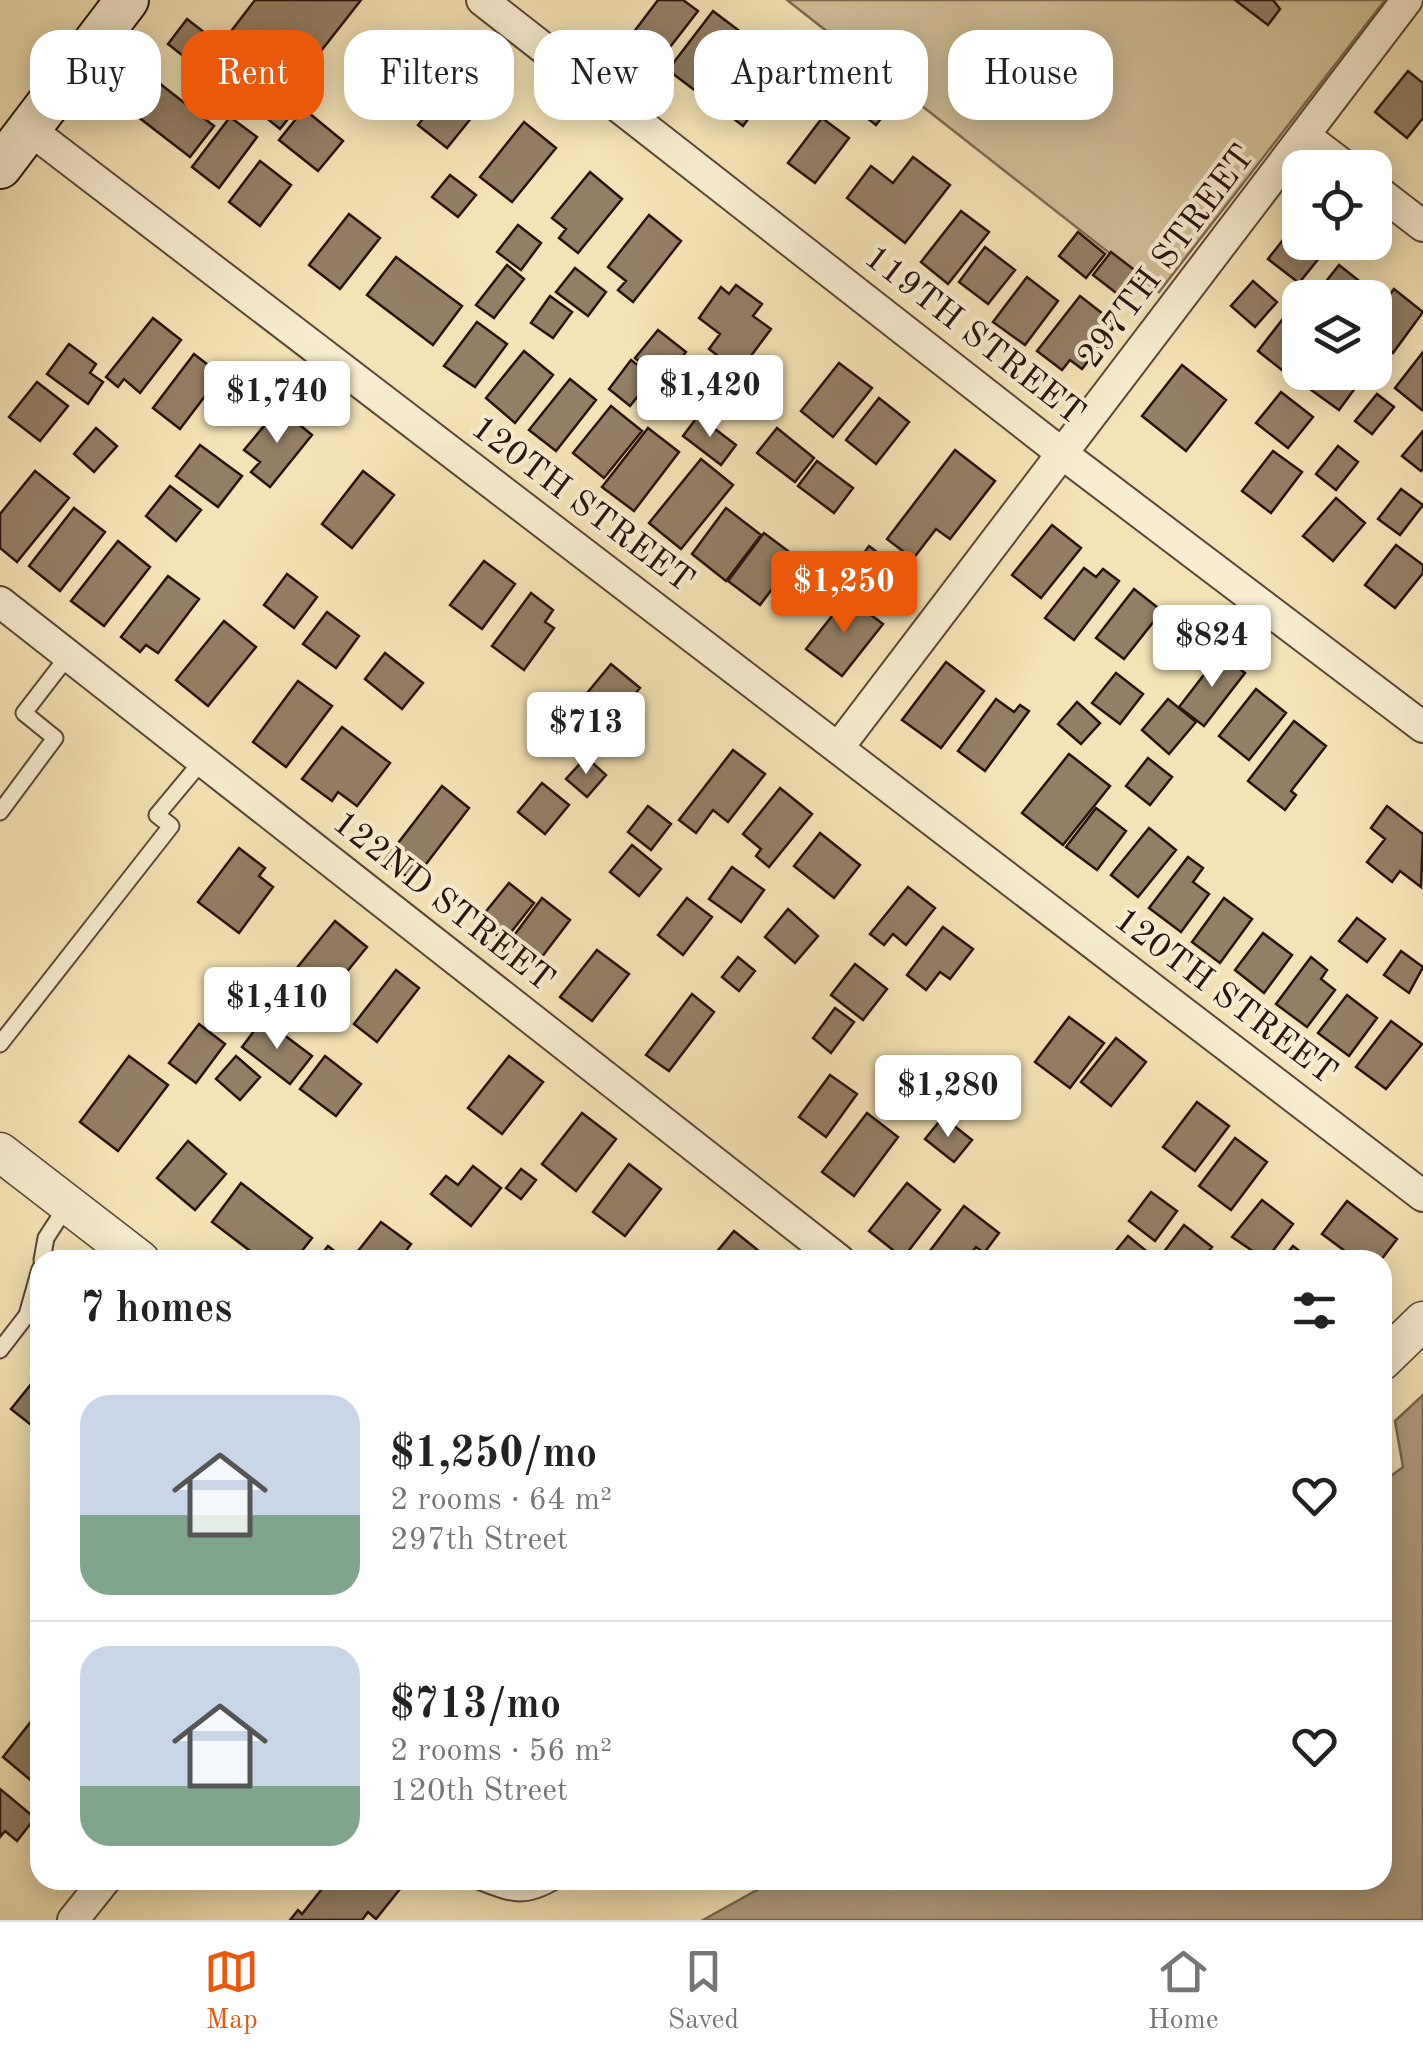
<!DOCTYPE html>
<html lang="en">
<head>
<meta charset="utf-8">
<style>
	:root { --surface:#fff; --page:#f6f6f6; --text:#222; --muted:#767676; --line:#e0e0e0; --accent:#ea580c }
	body { margin:0; font-family:"Old Standard TT",serif; background:var(--page); color:var(--text); height:100vh; display:flex; flex-direction:column; font-size:38px; white-space:nowrap }
	* { box-sizing:border-box; margin:0 }
	p { font-size:32px; color:var(--muted) }
	.icon { flex:none; width:55px; height:55px; fill:none; stroke:currentColor; stroke-width:2; stroke-linecap:round; stroke-linejoin:round }
	.map { position:relative; flex:1; overflow:hidden }
	.details { position:absolute; left:30px; top:1250px; width:1362px; height:640px; display:flex; flex-direction:column; background:var(--surface); border-radius:30px; box-shadow:0 5px 25px #0003 }
	.details>* { flex:none }
	.guide { position:absolute; left:30px; top:30px; width:1365px; height:90px; display:flex; gap:20px }
	.controls { position:absolute; left:1282px; top:150px; display:grid; gap:20px }
	.controls a { display:grid; place-items:center; width:110px; height:110px; border-radius:20px; background:var(--surface); box-shadow:0 5px 25px #0003; font-size:50px }
	.price { position:absolute; translate:-50% -85px; padding:0 22px; border-radius:10px; background:#fff; color:#222; font-size:32px; line-height:65px; filter:drop-shadow(0 2px 5px #0008) }
	.price::after { content:''; position:absolute; left:50%; top:60px; width:30px; height:22px; margin-left:-15px; background:inherit; clip-path:polygon(0 0,100% 0,50% 100%) }
	.price.on { background:var(--accent); color:#fff }
	ul { padding:0; list-style:none }
	li { display:flex; align-items:center; gap:30px; height:250px; padding:0 50px }
	li+li { border-top:2px solid var(--line) }
	li span { display:grid; place-items:center; flex:none; width:280px; height:200px; border-radius:30px; color:#555 }
	li>.icon { margin-inline-start:auto }
	span .icon { width:120px; height:120px; fill:#fffc; stroke-width:1 }
	li b { font-size:42px }
	h2 { display:flex; justify-content:space-between; align-items:center; height:120px; padding:0 50px; font-size:42px }
	.pill { padding:0 35px; border-radius:30px; background:var(--surface); box-shadow:0 5px 25px #0003; font-size:35px; line-height:90px }
	.pill.on { background:var(--accent); color:#fff }
	.dock { display:flex; justify-content:space-around; align-items:center; height:140px; border-top:2px solid var(--line); background:var(--surface); font-size:28px; color:var(--muted) }
	.dock a { display:grid; justify-items:center; gap:5px }
	.dock .on { color:var(--accent) }
	.map>svg:first-child { display:block }
</style>
</head>
<body>
<div class="map">
<svg width="1423" height="1920" viewBox="0 0 1423 1920">
	<rect width="100%" height="100%" fill="#f4e3b6"/>
	<filter id="stains"><feTurbulence type="fractalNoise" baseFrequency=".002" numOctaves="4"/><feColorMatrix values="0 0 0 0 .2 0 0 0 0 .09 0 0 0 0 .02 0 0 0 .5 -.17"/></filter>
	<radialGradient id="worn" r=".72"><stop offset=".6" stop-color="#630" stop-opacity="0"/><stop offset="1" stop-color="#630" stop-opacity=".3"/></radialGradient>
	<path fill="#d1c099" stroke="#7d6a52" stroke-width="2.5" d="M 787,0 L 1385,0 L 1159,292 Z"/>
	<path fill="#af9c7c" stroke="#79654f" stroke-width="2.5" d="M 1423,1395 L 1423,1920 L 703,1920 L 775,1880 L 1382,1880 L 1383,1482 L 1403,1467 L 1395,1421 Z"/>
	<path fill="#937f64" stroke="#29130b" stroke-width="2.5" d="M 255,0 L 361,0 L 288,93 L 222,43 Z
		M 658,0 L 683,0 L 698,11 L 660,60 L 630,37 Z
		M 1235,0 L 1273,0 L 1280,9 L 1268,25 Z
		M 713,11 L 746,36 L 701,95 L 668,70 Z
		M 187,19 L 259,75 L 239,100 L 168,44 Z
		M 389,36 L 444,78 L 419,111 L 364,69 Z
		M 747,53 L 779,77 L 743,126 L 711,101 Z
		M 1408,71 L 1423,83 L 1423,118 L 1407,138 L 1375,112 Z
		M 145,72 L 214,126 L 190,157 L 120,103 Z
		M 460,73 L 489,96 L 447,148 L 418,125 Z
		M 873,74 L 900,94 L 876,125 L 849,104 Z
		M 273,85 L 299,105 L 280,129 L 254,108 Z
		M 304,109 L 343,141 L 318,171 L 279,140 Z
		M 230,117 L 257,137 L 219,188 L 192,167 Z
		M 822,118 L 849,138 L 815,183 L 788,163 Z
		M 524,122 L 556,148 L 512,202 L 480,177 Z
		M 913,157 L 950,185 L 905,243 L 847,198 L 871,166 L 893,183 Z
		M 260,161 L 291,185 L 260,226 L 229,202 Z
		M 590,172 L 622,199 L 578,253 L 559,238 L 566,229 L 552,218 Z
		M 450,175 L 476,195 L 458,217 L 432,197 Z
		M 961,211 L 989,232 L 948,284 L 921,262 Z
		M 349,214 L 380,238 L 340,289 L 309,265 Z
		M 649,215 L 681,241 L 633,302 L 618,290 L 626,281 L 608,267 Z
		M 518,225 L 541,243 L 521,270 L 497,252 Z
		M 1293,227 L 1300,233 L 1300,242 L 1312,242 L 1324,252 L 1299,283 L 1268,259 Z
		M 1078,232 L 1105,254 L 1086,278 L 1059,256 Z
		M 985,247 L 1015,270 L 988,304 L 959,282 Z
		M 1111,252 L 1141,275 L 1124,299 L 1093,275 Z
		M 396,257 L 462,306 L 433,345 L 367,295 Z
		M 507,265 L 524,279 L 494,318 L 476,305 Z
		M 1339,265 L 1368,288 L 1361,298 L 1313,298 Z
		M 575,268 L 606,292 L 588,316 L 556,292 Z
		M 1027,277 L 1058,301 L 1025,345 L 993,322 Z
		M 1253,281 L 1277,302 L 1255,327 L 1231,306 Z
		M 736,285 L 762,304 L 753,316 L 771,329 L 739,372 L 709,349 L 720,334 L 699,318 L 721,287 L 729,294 Z
		M 1394,289 L 1423,312 L 1393,353 L 1375,340 L 1375,315 Z
		M 550,296 L 572,312 L 553,338 L 531,323 Z
		M 1080,296 L 1116,324 L 1082,369 L 1070,360 L 1062,370 L 1037,351 Z
		M 153,318 L 181,340 L 140,393 L 124,379 L 118,387 L 106,377 Z
		M 1282,320 L 1300,334 L 1300,358 L 1287,374 L 1258,351 Z
		M 477,322 L 507,344 L 475,387 L 444,366 Z
		M 658,330 L 686,352 L 663,381 L 635,358 Z
		M 69,344 L 96,364 L 90,373 L 103,382 L 88,404 L 47,374 Z
		M 524,351 L 553,375 L 515,423 L 486,398 Z
		M 1423,352 L 1423,409 L 1422,410 L 1395,388 Z
		M 194,354 L 221,375 L 180,429 L 153,408 Z
		M 631,360 L 653,377 L 630,406 L 609,389 Z
		M 839,363 L 872,388 L 833,437 L 801,411 Z
		M 1182,365 L 1226,400 L 1186,451 L 1142,416 Z
		M 1318,372 L 1359,372 L 1364,376 L 1339,410 L 1307,387 Z
		M 570,379 L 596,400 L 556,451 L 529,430 Z
		M 37,382 L 68,406 L 40,441 L 9,417 Z
		M 1281,392 L 1313,417 L 1288,448 L 1256,423 Z
		M 1377,394 L 1394,407 L 1372,434 L 1355,421 Z
		M 879,398 L 909,422 L 876,464 L 846,440 Z
		M 611,406 L 642,431 L 604,478 L 573,453 Z
		M 279,408 L 312,435 L 270,487 L 251,472 L 260,462 L 244,450 Z
		M 698,416 L 736,445 L 721,465 L 683,436 Z
		M 96,428 L 117,446 L 94,472 L 74,454 Z
		M 648,428 L 679,452 L 634,511 L 602,487 Z
		M 777,428 L 814,458 L 795,482 L 757,453 Z
		M 1423,431 L 1423,469 L 1421,471 L 1402,456 Z
		M 200,445 L 242,476 L 218,507 L 176,476 Z
		M 1338,446 L 1358,462 L 1336,490 L 1316,474 Z
		M 955,450 L 995,481 L 950,539 L 936,529 L 913,559 L 887,539 Z
		M 1273,451 L 1302,472 L 1271,513 L 1242,491 Z
		M 701,459 L 733,485 L 681,549 L 649,523 Z
		M 817,461 L 853,488 L 834,513 L 798,486 Z
		M 35,471 L 69,498 L 17,562 L 0,548 L 0,514 Z
		M 363,471 L 394,495 L 352,548 L 322,524 Z
		M 170,486 L 201,510 L 176,541 L 146,516 Z
		M 1401,489 L 1423,505 L 1400,535 L 1378,519 Z
		M 1336,498 L 1365,523 L 1333,561 L 1303,536 Z
		M 74,508 L 105,532 L 60,591 L 29,566 Z
		M 726,508 L 761,535 L 726,581 L 692,554 Z
		M 1052,525 L 1081,548 L 1041,598 L 1012,575 Z
		M 764,533 L 796,557 L 760,605 L 728,581 Z
		M 118,541 L 150,567 L 104,626 L 71,601 Z
		M 1396,545 L 1423,565 L 1423,573 L 1395,608 L 1365,585 Z
		M 869,546 L 898,568 L 877,597 L 848,575 Z
		M 484,561 L 515,584 L 482,629 L 450,605 Z
		M 1084,568 L 1096,577 L 1103,569 L 1119,581 L 1074,640 L 1045,618 Z
		M 287,574 L 317,597 L 294,628 L 264,605 Z
		M 168,576 L 199,599 L 158,653 L 146,645 L 140,652 L 121,637 Z
		M 1134,589 L 1162,611 L 1124,659 L 1096,638 Z
		M 531,593 L 553,610 L 545,622 L 554,628 L 524,670 L 492,646 Z
		M 847,597 L 883,624 L 842,676 L 806,649 Z
		M 327,612 L 359,636 L 336,668 L 303,644 Z
		M 224,621 L 256,647 L 208,706 L 176,680 Z
		M 385,653 L 423,683 L 402,709 L 365,679 Z
		M 1220,654 L 1245,673 L 1204,726 L 1179,707 Z
		M 946,662 L 984,691 L 941,748 L 902,720 Z
		M 611,664 L 640,688 L 607,727 L 578,704 Z
		M 1116,673 L 1143,694 L 1120,724 L 1092,703 Z
		M 298,681 L 332,706 L 286,767 L 253,742 Z
		M 1256,689 L 1286,713 L 1249,760 L 1219,736 Z
		M 996,699 L 1014,712 L 1020,705 L 1029,711 L 985,771 L 958,751 Z
		M 1168,699 L 1196,722 L 1169,754 L 1142,730 Z
		M 1077,702 L 1100,723 L 1081,744 L 1058,724 Z
		M 1294,721 L 1326,746 L 1291,791 L 1296,795 L 1285,810 L 1248,781 Z
		M 342,727 L 390,763 L 357,806 L 338,792 L 332,801 L 302,779 Z
		M 733,750 L 765,774 L 728,822 L 713,810 L 696,833 L 679,820 Z
		M 1069,754 L 1110,786 L 1063,845 L 1022,813 Z
		M 586,757 L 606,775 L 587,797 L 566,779 Z
		M 1148,758 L 1172,777 L 1150,805 L 1126,786 Z
		M 542,783 L 569,805 L 545,834 L 518,812 Z
		M 442,786 L 469,808 L 413,881 L 385,860 Z
		M 780,788 L 812,814 L 769,867 L 756,856 L 761,849 L 743,834 Z
		M 648,806 L 671,824 L 651,850 L 628,832 Z
		M 1387,806 L 1423,834 L 1421,887 L 1400,871 L 1392,882 L 1367,862 L 1385,839 L 1371,828 Z
		M 1096,808 L 1126,831 L 1097,870 L 1066,847 Z
		M 1149,828 L 1176,850 L 1138,897 L 1111,875 Z
		M 820,833 L 860,865 L 834,898 L 794,866 Z
		M 632,845 L 661,869 L 639,896 L 610,872 Z
		M 239,848 L 265,868 L 259,876 L 273,887 L 239,933 L 198,902 Z
		M 1188,857 L 1203,868 L 1193,882 L 1209,894 L 1181,932 L 1149,908 Z
		M 732,867 L 764,890 L 741,922 L 709,899 Z
		M 509,883 L 534,903 L 504,941 L 479,920 Z
		M 908,887 L 935,908 L 906,945 L 893,934 L 884,945 L 870,934 Z
		M 542,898 L 570,920 L 535,966 L 507,945 Z
		M 687,898 L 712,917 L 683,955 L 658,935 Z
		M 1224,898 L 1252,919 L 1220,963 L 1192,942 Z
		M 788,909 L 818,936 L 795,963 L 765,937 Z
		M 1357,918 L 1385,939 L 1367,962 L 1339,941 Z
		M 335,921 L 367,947 L 315,1011 L 283,985 Z
		M 943,927 L 973,949 L 950,979 L 940,972 L 926,990 L 907,975 Z
		M 1263,933 L 1292,955 L 1264,993 L 1235,970 Z
		M 597,950 L 629,974 L 592,1021 L 560,997 Z
		M 1401,951 L 1423,967 L 1409,993 L 1384,975 Z
		M 738,957 L 755,971 L 739,991 L 722,977 Z
		M 1311,957 L 1327,970 L 1321,979 L 1335,990 L 1307,1027 L 1276,1004 Z
		M 855,964 L 887,989 L 863,1020 L 831,995 Z
		M 396,970 L 419,988 L 377,1042 L 354,1024 Z
		M 692,994 L 714,1012 L 669,1071 L 646,1055 Z
		M 1347,995 L 1377,1018 L 1349,1056 L 1318,1033 Z
		M 835,1008 L 854,1022 L 831,1053 L 813,1038 Z
		M 1069,1017 L 1104,1043 L 1070,1088 L 1035,1062 Z
		M 263,1019 L 312,1056 L 290,1084 L 242,1047 Z
		M 1391,1021 L 1422,1044 L 1386,1089 L 1356,1067 Z
		M 199,1024 L 225,1044 L 196,1083 L 169,1063 Z
		M 1116,1038 L 1146,1062 L 1111,1106 L 1081,1082 Z
		M 129,1056 L 168,1085 L 118,1151 L 80,1122 Z
		M 236,1056 L 260,1077 L 240,1100 L 216,1079 Z
		M 325,1056 L 361,1084 L 336,1116 L 300,1089 Z
		M 509,1056 L 543,1082 L 502,1134 L 468,1108 Z
		M 830,1075 L 857,1094 L 826,1137 L 799,1117 Z
		M 1197,1102 L 1229,1126 L 1195,1171 L 1163,1147 Z
		M 582,1113 L 616,1139 L 576,1191 L 542,1164 Z
		M 867,1113 L 898,1137 L 854,1196 L 822,1172 Z
		M 943,1117 L 972,1140 L 954,1162 L 925,1139 Z
		M 1235,1138 L 1267,1162 L 1231,1210 L 1199,1186 Z
		M 188,1141 L 226,1174 L 195,1210 L 157,1178 Z
		M 629,1164 L 661,1189 L 625,1236 L 593,1212 Z
		M 473,1166 L 501,1188 L 471,1226 L 431,1194 L 446,1176 L 458,1185 Z
		M 521,1169 L 536,1180 L 521,1199 L 506,1188 Z
		M 241,1183 L 312,1238 L 295,1260 L 262,1260 L 212,1222 Z
		M 907,1183 L 940,1210 L 903,1258 L 869,1231 Z
		M 1151,1192 L 1177,1211 L 1155,1241 L 1129,1221 Z
		M 1262,1200 L 1293,1224 L 1266,1260 L 1232,1237 Z
		M 1347,1201 L 1397,1239 L 1381,1260 L 1357,1260 L 1322,1234 Z
		M 964,1206 L 999,1233 L 984,1253 L 976,1247 L 966,1260 L 923,1260 Z
		M 381,1222 L 411,1244 L 399,1260 L 370,1260 L 358,1251 Z
		M 1184,1225 L 1212,1247 L 1202,1260 L 1172,1260 L 1163,1253 Z
		M 734,1231 L 765,1256 L 761,1260 L 710,1260 Z
		M 1128,1236 L 1155,1258 L 1153,1260 L 1110,1258 Z
		M 328,1246 L 346,1260 L 317,1260 Z
		M 1293,1246 L 1311,1260 L 1282,1260 Z
		M 40,1373 L 40,1432 L 11,1409 Z
		M 40,1710 L 40,1788 L 3,1757 Z
		M 0,1789 L 35,1818 L 17,1841 L 5,1831 L 0,1837 Z
		M 329,1880 L 399,1880 L 404,1884 L 376,1919 L 368,1912 L 362,1920 L 290,1920 L 298,1910 L 302,1914 Z"/>
	<g fill="none" stroke-linecap="round" stroke-linejoin="round">
		<g stroke="#5c4736" stroke-width="19">
			<path id="service" d="M 0,812 L 55,738 L 24,713 L 68,656
				M 0,1044 L 171,826 L 157,815 L 202,761
				M 42,1260 L 46,1238 L 68,1204
				M 0,1350 L 27,1315 L 40,1269
				M 478,1881 C 512,1894 524,1900 557,1880"/>
		</g>
		<g stroke="#5c4736" stroke-width="34">
			<path id="minor" d="M 482,0 L 1064,455 L 1423,727
				M 29,129 L 1423,1196
				M 1305,136 L 1347,168
				M 1375,189 L 1423,226
				M 0,602 L 839,1260
				M 838,748 L 1407,0
				M 73,1920 L 105,1880"/>
		</g>
		<g stroke="#5c4736" stroke-width="41">
			<path id="tertiary" d="M 0,1152 L 140,1260
				M 1382,1361 L 1423,1321"/>
		</g>
		<g stroke="#29130b" stroke-width="46">
			<path id="secondary" d="M 0,167 L 127,0"/>
		</g>
		<use href="#service" stroke="#f8edd0" stroke-width="15"/>
		<use href="#minor" stroke="#f8edd0" stroke-width="30"/>
		<use href="#tertiary" stroke="#f8edd0" stroke-width="38"/>
		<use href="#secondary" stroke="#f8edd0" stroke-width="42"/>
	</g>
	<g text-anchor="middle" dominant-baseline="central" stroke-width="8" stroke-linejoin="round" paint-order="stroke">
		<g font-size="35" fill="#29130b" stroke="#f8edd0">
			<text transform="translate(1167 257) rotate(-53)">297TH STREET</text>
			<text transform="translate(974 336) rotate(38)">119TH STREET</text>
			<text transform="translate(582 505) rotate(37)">120TH STREET</text>
			<text transform="translate(443 902) rotate(38)">122ND STREET</text>
			<text transform="translate(1225 997) rotate(37)">120TH STREET</text>
		</g>
	</g>
	<rect width="100%" height="100%" filter="url(#stains)"/>
	<rect width="100%" height="100%" fill="url(#worn)"/>
</svg>
<div class="controls">
<a><svg class="icon" aria-label="locate" viewBox="0 0 24 24"><circle cx="12" cy="12" r="6"/><path d="M12 2v4M12 18v4M2 12h4M18 12h4"/></svg></a>
<a><svg class="icon" aria-label="layers" viewBox="0 0 24 24"><path d="M12 4l9 5-9 5-9-5zM3 14l9 5 9-5"/></svg></a>
</div>
<b class="price" style="left:710px;top:440px">$1,420</b>
<b class="price" style="left:277px;top:446px">$1,740</b>
<b class="price on" style="left:844px;top:636px">$1,250</b>
<b class="price" style="left:1212px;top:690px">$824</b>
<b class="price" style="left:586px;top:777px">$713</b>
<b class="price" style="left:277px;top:1052px">$1,410</b>
<b class="price" style="left:948px;top:1140px">$1,280</b>
<div class="guide">
<a class="pill">Buy</a>
<a class="pill on">Rent</a>
<a class="pill">Filters</a>
<a class="pill">New</a>
<a class="pill">Apartment</a>
<a class="pill">House</a>
</div>
<section class="details">
<h2>7 homes<svg class="icon" aria-label="filters" viewBox="0 0 24 24"><path d="M4 7h16M4 17h16"/><circle cx="9" cy="7" r="2"/><circle cx="15" cy="17" r="2"/></svg></h2>
<ul>
<li><span style="background:linear-gradient(#c9d6e8 60%,#7fa58c 0)"><svg class="icon" aria-label="home" viewBox="0 0 24 24"><path d="M3 11l9-7 9 7M6 9v11h12V9"/></svg></span><div><b>$1,250/mo</b><p>2 rooms · 64 m²</p><p>297th Street</p></div><svg class="icon" aria-label="heart" viewBox="0 0 24 24"><path d="M12 20l-8-8c-3-5 5-10 8-4 3-6 11-1 8 4z"/></svg></li>
<li><span style="background:linear-gradient(#c9d6e8 70%,#7fa58c 0)"><svg class="icon" aria-label="home" viewBox="0 0 24 24"><path d="M3 11l9-7 9 7M6 9v11h12V9"/></svg></span><div><b>$713/mo</b><p>2 rooms · 56 m²</p><p>120th Street</p></div><svg class="icon" aria-label="heart" viewBox="0 0 24 24"><path d="M12 20l-8-8c-3-5 5-10 8-4 3-6 11-1 8 4z"/></svg></li>
</ul>
</section>
</div>
<nav class="dock">
<a class="on"><svg class="icon" aria-label="map" viewBox="0 0 24 24"><path d="M3 6l6-2 6 2 6-2v14l-6 2-6-2-6 2zM9 4v14M15 6v14"/></svg>Map</a>
<a><svg class="icon" aria-label="saved" viewBox="0 0 24 24"><path d="M7 4h10v16l-5-4-5 4z"/></svg>Saved</a>
<a><svg class="icon" aria-label="home" viewBox="0 0 24 24"><path d="M3 11l9-7 9 7M6 9v11h12V9"/></svg>Home</a>
</nav>
</body>
</html>
